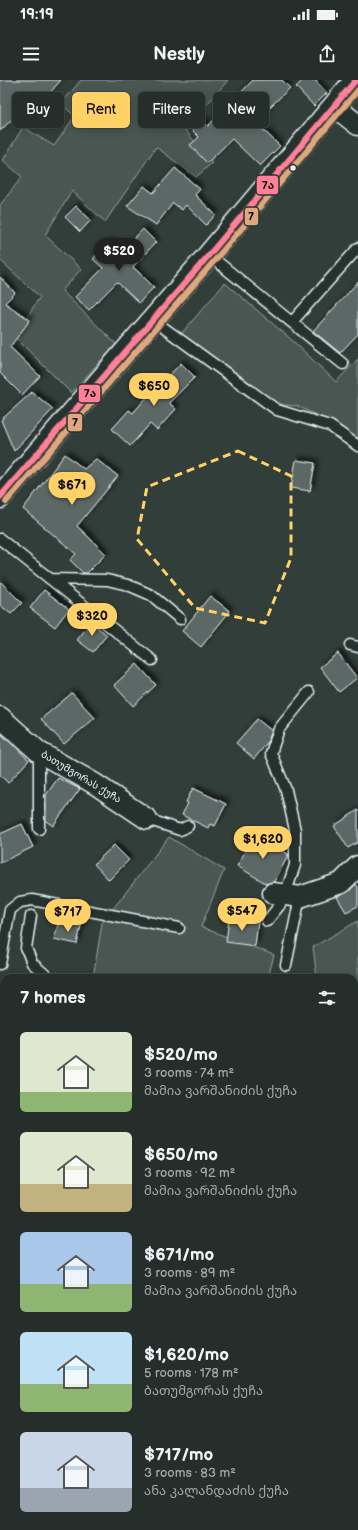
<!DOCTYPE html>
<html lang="en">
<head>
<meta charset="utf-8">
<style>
	:root { --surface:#262e2b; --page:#323a37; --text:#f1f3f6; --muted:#a4a8a9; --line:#424a47; --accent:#ffd166 }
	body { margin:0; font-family:"Balsamiq Sans","Noto Sans Georgian",sans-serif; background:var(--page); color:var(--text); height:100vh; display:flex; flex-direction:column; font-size:15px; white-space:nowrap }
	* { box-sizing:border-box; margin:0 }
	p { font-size:13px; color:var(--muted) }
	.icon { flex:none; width:22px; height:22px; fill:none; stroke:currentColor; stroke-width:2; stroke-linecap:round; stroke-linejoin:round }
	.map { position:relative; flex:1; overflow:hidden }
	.details { position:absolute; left:0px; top:894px; width:358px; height:556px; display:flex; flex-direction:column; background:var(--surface); border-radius:12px 12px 0 0; box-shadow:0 2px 10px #0003,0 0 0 1px var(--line) }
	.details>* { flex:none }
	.banner { position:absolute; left:12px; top:12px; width:334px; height:36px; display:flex; gap:8px }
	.price { position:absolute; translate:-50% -34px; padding:0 9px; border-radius:14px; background:var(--accent); color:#111; font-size:13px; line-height:26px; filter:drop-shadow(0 1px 2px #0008) }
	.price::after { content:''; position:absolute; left:50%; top:24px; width:12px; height:9px; margin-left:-6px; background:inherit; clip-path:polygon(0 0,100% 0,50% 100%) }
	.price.active { background:#222; color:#fff }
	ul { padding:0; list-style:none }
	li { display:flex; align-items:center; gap:12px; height:100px; padding:0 20px }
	li span { display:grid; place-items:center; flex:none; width:112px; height:80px; border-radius:6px; color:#555 }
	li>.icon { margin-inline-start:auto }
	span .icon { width:48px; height:48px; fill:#fffc; stroke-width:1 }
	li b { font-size:17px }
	h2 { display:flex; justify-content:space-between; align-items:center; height:48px; padding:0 20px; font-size:17px }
	.pill { padding:0 14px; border-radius:6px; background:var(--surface); box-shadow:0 2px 10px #0003,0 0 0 1px var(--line); font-size:14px; line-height:36px }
	.pill.active { background:var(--accent); color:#111 }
	.status { display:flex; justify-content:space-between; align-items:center; height:28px; padding:0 20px; background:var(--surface); direction:ltr }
	.status svg { height:11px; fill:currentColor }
	header { display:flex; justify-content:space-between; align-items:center; height:52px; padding:0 20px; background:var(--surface); font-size:18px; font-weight:600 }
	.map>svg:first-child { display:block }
</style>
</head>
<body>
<div class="status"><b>19:19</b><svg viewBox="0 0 49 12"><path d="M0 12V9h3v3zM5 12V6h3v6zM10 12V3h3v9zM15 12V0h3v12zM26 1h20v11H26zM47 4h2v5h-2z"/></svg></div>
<header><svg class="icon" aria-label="menu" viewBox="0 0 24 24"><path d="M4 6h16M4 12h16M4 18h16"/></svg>Nestly<svg class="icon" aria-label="share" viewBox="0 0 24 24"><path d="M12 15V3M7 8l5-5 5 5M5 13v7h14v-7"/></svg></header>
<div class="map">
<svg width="358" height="1450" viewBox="0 0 358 1450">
	<defs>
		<filter id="shadow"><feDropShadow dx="3.5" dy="-3.5" stdDeviation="2" flood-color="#0009"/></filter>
	</defs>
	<rect width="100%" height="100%" fill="#323e39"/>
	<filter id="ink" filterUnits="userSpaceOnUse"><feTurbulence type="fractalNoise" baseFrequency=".025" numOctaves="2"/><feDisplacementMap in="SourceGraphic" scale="8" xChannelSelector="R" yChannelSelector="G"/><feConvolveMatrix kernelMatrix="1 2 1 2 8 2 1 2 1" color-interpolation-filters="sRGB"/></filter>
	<g filter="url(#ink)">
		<path fill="#495651" stroke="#98a4a4" d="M 81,0 L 228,0 L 185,50 L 212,83 L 196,97 L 156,67 L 105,142 L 72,111 L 45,155 L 81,189 L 62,211 L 116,264 L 71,313 L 14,256 L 40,217 L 0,180 L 0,125 L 22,97 L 3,80 L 23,47 L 54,66 L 75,36 L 61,24 Z
			M 225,203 L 293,261 L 336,302 L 358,279 L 358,359 L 331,342 L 297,326 L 284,325 L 252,312 L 180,255 Z
			M 169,757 L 224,790 L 201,847 L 274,875 L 268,898 L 93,898 L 102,843 Z
			M 358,841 L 358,912 L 354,920 L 354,898 L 317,898 L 313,867 Z
			M 0,994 L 4,997 L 4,1059 L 0,1057 Z
			M 354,1087 L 358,1087 L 358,1211 L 354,1210 Z
			M 0,1148 L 4,1149 L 4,1185 L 2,1196 L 0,1195 Z
			M 4,1286 L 4,1427 L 0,1426 L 0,1290 Z
			M 12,1446 L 247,1446 L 245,1450 L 11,1450 Z"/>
		<path fill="#5c6865" stroke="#e8f1f8" filter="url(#shadow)" d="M 0,0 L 61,0 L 35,30 L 28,24 L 0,51 Z
			M 253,0 L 282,0 L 290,8 L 256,40 L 258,42 L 257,44 L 280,66 L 260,86 L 232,59 L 207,83 L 190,65 L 199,57 L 189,47 L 199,37 L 208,46 Z
			M 303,0 L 315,0 L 327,13 L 314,26 L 296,7 Z
			M 175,88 L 200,109 L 195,115 L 216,135 L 206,145 L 186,125 L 182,130 L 173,123 L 156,145 L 127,126 L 144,106 L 153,113 Z
			M 76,126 L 91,140 L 80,152 L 65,137 Z
			M 143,149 L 156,162 L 133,187 L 154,207 L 139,223 L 117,202 L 89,230 L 75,217 L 103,188 L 93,179 L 108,162 L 120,173 Z
			M 0,197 L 15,213 L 5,223 L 30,240 L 10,267 L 40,296 L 22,315 L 0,293 Z
			M 358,202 L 358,254 L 340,273 L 313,251 Z
			M 181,283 L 195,297 L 169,323 L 176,329 L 157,350 L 150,344 L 130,366 L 112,349 L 129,330 L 133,333 L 154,309 L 155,310 Z
			M 32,312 L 53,329 L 14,371 L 1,340 Z
			M 65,374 L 84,389 L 96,379 L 118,396 L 77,446 L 106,474 L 87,493 L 83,493 L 70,480 L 76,474 L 23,429 Z
			M 296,380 L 315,383 L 310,411 L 291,408 Z
			M 0,501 L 22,523 L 11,534 L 0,525 Z
			M 44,510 L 69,529 L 55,547 L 30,528 Z
			M 210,516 L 230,531 L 201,567 L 182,551 Z
			M 91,542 L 107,555 L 93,572 L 77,560 Z
			M 338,573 L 357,598 L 339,612 L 320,587 Z
			M 137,584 L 156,605 L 133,626 L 114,605 Z
			M 72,613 L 95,638 L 64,664 L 41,639 Z
			M 257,639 L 272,651 L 267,663 L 254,679 L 236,663 Z
			M 0,653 L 29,680 L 8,703 L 0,695 Z
			M 58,698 L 80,709 L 53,746 L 46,741 L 46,715 Z
			M 193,708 L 226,724 L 215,746 L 210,744 L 208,748 L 182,735 L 188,723 L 186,722 Z
			M 358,730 L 358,762 L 348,768 L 334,746 Z
			M 22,744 L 33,767 L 0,783 L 0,754 Z
			M 255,754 L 288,774 L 288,776 L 274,802 L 267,804 L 237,786 Z
			M 114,765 L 129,780 L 109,800 L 94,784 Z
			M 356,804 L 358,807 L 358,826 L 346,832 L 337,817 L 349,811 Z
			M 229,839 L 258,842 L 255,866 L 226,862 Z
			M 59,841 L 81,846 L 77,864 L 54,859 Z"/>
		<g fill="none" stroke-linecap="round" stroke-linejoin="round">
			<g stroke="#e8f1f8" stroke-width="13">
				<path id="service" d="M 209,175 L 343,284
					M 153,240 L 277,330 L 330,346 L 358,366
					M 292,242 L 358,168
					M 0,459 L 152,580
					M 50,499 L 107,500 L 128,505 L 151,515 L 180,539
					M 350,565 L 358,567
					M 147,739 L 180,750 L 188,746
					M 39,749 L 39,672
					M 31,836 L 26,868 L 32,883 L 49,898
					M 267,841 L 279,826 L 285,815 L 295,785 L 295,750 L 286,710 L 271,673 L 279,649 L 309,612
					M 0,884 L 10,830 L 20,822 L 32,820 L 179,848
					M 286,885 L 300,817
					M 0,914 L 2,931
					M 354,1409 L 358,1410"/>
			</g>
			<g stroke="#e8f1f8" stroke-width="23">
				<path id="minor" d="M 335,27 L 358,45
					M 0,637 L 39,672 L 95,704 L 147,739
					M 273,813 L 300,817 L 341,803 L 358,786
					M 0,938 L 2,931
					M 354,1012 L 358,1011
					M 0,1263 L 4,1263
					M 354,1272 L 358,1268"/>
			</g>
			<g stroke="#e8f1f8" stroke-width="25">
				<path id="tertiary" d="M 0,417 L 209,175 L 356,0"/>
			</g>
			<use href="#service" stroke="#26332d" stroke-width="10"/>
			<use href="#minor" stroke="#26332d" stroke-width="20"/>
			<use href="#tertiary" stroke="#26332d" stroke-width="22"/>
			<g stroke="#26332d" stroke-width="9">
				<path id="bus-1" d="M 0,417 L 209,175 L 356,0"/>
			</g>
			<g stroke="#26332d" stroke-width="9">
				<path id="bus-2" d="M 6,422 L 215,180 L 358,10"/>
			</g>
			<use href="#bus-1" stroke="#ff8098" stroke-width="6"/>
			<use href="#bus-2" stroke="#dfa77e" stroke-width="6"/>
		</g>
	</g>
	<path fill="none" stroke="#ffd166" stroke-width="3" stroke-dasharray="8 5" stroke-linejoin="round" d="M 238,371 L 291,396 L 291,478 L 265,543 L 195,528 L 137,459 L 147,407 Z"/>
	<circle fill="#e8f1f8" stroke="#26332d" stroke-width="1.5" cx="293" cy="88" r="3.5"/>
	<g text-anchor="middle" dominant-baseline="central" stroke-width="3" stroke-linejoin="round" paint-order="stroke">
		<g font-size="10" fill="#e8f1f8" stroke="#26332d">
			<text transform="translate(81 697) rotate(31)">ბათუმგორას ქუჩა</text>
		</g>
	</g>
	<g stroke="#26332d" stroke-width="1.5">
		<rect x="256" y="95" width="23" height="20" rx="4" fill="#ff8098"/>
		<rect x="244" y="127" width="15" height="19" rx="4" fill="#dfa77e"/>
		<rect x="78" y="304" width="23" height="19" rx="4" fill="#ff8098"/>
		<rect x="67" y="333" width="16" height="19" rx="4" fill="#dfa77e"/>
	</g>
	<g font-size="11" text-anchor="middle" font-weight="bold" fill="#111">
		<text x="268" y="109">7ა</text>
		<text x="251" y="140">7</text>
		<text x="90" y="317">7ა</text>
		<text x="75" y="346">7</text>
	</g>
</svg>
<b class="price active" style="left:119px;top:192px">$520</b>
<b class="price" style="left:154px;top:327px">$650</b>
<b class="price" style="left:72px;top:426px">$671</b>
<b class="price" style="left:92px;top:557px">$320</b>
<b class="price" style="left:263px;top:780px">$1,620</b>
<b class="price" style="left:242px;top:852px">$547</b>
<b class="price" style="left:68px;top:853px">$717</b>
<div class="banner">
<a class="pill">Buy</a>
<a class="pill active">Rent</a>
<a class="pill">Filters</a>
<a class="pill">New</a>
</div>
<section class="details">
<h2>7 homes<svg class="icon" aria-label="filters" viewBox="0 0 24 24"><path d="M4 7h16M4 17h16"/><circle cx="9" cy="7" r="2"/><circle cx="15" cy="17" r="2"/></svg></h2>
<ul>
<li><span style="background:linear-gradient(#dfe7d0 75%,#8fb573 0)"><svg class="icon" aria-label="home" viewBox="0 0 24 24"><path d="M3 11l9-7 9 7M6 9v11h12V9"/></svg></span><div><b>$520/mo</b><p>3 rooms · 74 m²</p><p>მამია ვარშანიძის ქუჩა</p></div></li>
<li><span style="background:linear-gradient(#dfe7d0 65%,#c2b280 0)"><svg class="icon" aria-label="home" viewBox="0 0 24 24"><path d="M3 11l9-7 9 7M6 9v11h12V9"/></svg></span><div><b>$650/mo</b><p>3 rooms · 92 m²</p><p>მამია ვარშანიძის ქუჩა</p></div></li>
<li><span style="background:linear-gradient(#a9c7e8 65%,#8fb573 0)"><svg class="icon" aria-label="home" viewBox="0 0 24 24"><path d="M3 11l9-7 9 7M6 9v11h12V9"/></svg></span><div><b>$671/mo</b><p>3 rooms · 89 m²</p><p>მამია ვარშანიძის ქუჩა</p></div></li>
<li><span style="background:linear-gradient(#bfe0f5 65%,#8fb573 0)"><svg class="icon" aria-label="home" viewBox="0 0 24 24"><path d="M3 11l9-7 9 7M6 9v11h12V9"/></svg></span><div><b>$1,620/mo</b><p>5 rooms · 178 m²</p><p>ბათუმგორას ქუჩა</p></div></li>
<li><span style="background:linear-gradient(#c9d6e8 70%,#9aa5b1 0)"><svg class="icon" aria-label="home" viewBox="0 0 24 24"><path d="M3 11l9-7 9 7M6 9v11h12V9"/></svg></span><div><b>$717/mo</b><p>3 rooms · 83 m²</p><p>ანა კალანდაძის ქუჩა</p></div></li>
</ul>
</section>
</div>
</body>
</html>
